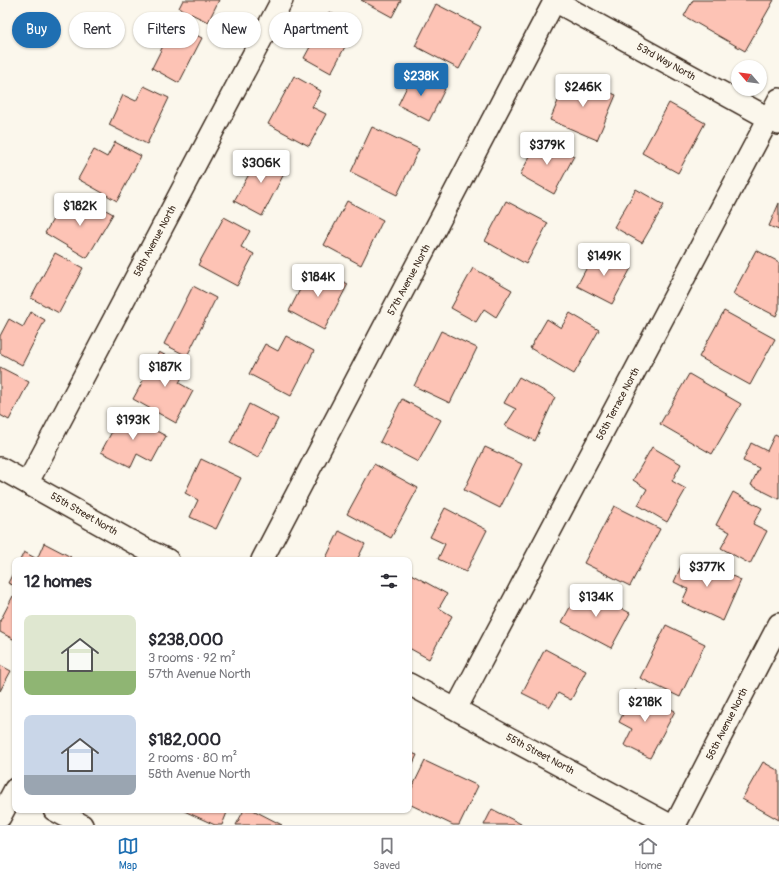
<!DOCTYPE html>
<html lang="en">
<head>
<meta charset="utf-8">
<style>
	:root { --surface:#fff; --page:#f2f2f3; --text:#2b2b33; --muted:#7c7c81; --line:#e1e1e2; --accent:#1f6fb2 }
	body { margin:0; font-family:Pangolin,sans-serif; background:var(--page); color:var(--text); height:100vh; display:flex; flex-direction:column; font-size:15px; white-space:nowrap }
	* { box-sizing:border-box; margin:0 }
	p { font-size:13px; color:var(--muted) }
	.icon { flex:none; width:22px; height:22px; fill:none; stroke:currentColor; stroke-width:2; stroke-linecap:round; stroke-linejoin:round }
	.map { position:relative; flex:1; overflow:hidden }
	.panel { position:absolute; left:12px; top:557px; width:400px; height:256px; display:flex; flex-direction:column; background:var(--surface); border-radius:8px; box-shadow:0 1px 3px #0004 }
	.panel>* { flex:none }
	.top-card { position:absolute; left:12px; top:12px; width:400px; height:36px; display:flex; gap:8px }
	.needle { width:26px; rotate:298deg }
	.buttons { position:absolute; left:731px; top:60px; display:grid; gap:8px }
	.buttons a { display:grid; place-items:center; width:36px; height:36px; border-radius:50%; background:var(--surface); box-shadow:0 1px 3px #0004; font-size:20px }
	.price { position:absolute; translate:-50% -34px; padding:0 9px; border-radius:4px; background:#fff; color:#222; font-size:13px; line-height:26px; filter:drop-shadow(0 1px 2px #0008) }
	.price::after { content:''; position:absolute; left:50%; top:24px; width:12px; height:9px; margin-left:-6px; background:inherit; clip-path:polygon(0 0,100% 0,50% 100%) }
	.price.active { background:var(--accent); color:#fff }
	ul { padding:0; list-style:none }
	li { display:flex; align-items:center; gap:12px; height:100px; padding:0 12px }
	li span { display:grid; place-items:center; flex:none; width:112px; height:80px; border-radius:8px; color:#555 }
	li>.icon { margin-inline-start:auto }
	span .icon { width:48px; height:48px; fill:#fffc; stroke-width:1 }
	li b { font-size:17px }
	h2 { display:flex; justify-content:space-between; align-items:center; height:48px; padding:0 12px; font-size:17px }
	.chip { padding:0 14px; border-radius:18px; background:var(--surface); box-shadow:0 1px 3px #0004; font-size:14px; line-height:36px }
	.chip.active { background:var(--accent); color:#fff }
	.tabs { display:flex; justify-content:space-around; align-items:center; height:56px; border-top:1px solid var(--line); background:var(--surface); font-size:11px; color:var(--muted) }
	.tabs a { display:grid; justify-items:center; gap:2px }
	.tabs .active { color:var(--accent) }
	.map>svg:first-child { display:block }
</style>
</head>
<body>
<div class="map">
<svg width="779" height="825" viewBox="0 0 779 825">
	<rect width="100%" height="100%" fill="#fbf7ec"/>
	<filter id="ink" filterUnits="userSpaceOnUse"><feTurbulence type="fractalNoise" baseFrequency=".025" numOctaves="2"/><feDisplacementMap in="SourceGraphic" scale="8" xChannelSelector="R" yChannelSelector="G"/><feConvolveMatrix kernelMatrix="1 2 1 2 8 2 1 2 1" color-interpolation-filters="sRGB"/></filter>
	<g filter="url(#ink)">
		<path fill="#fdc3b5" stroke="#3b2a1e" d="M 183,0 L 219,0 L 208,22 L 179,8 Z
			M 361,0 L 401,0 L 392,17 Z
			M 693,0 L 774,0 L 745,51 L 684,16 Z
			M 436,4 L 481,27 L 459,69 L 415,46 Z
			M 329,12 L 356,26 L 331,73 L 304,58 Z
			M 174,24 L 202,38 L 179,83 L 152,68 Z
			M 413,74 L 445,89 L 429,121 L 398,105 Z
			M 569,75 L 616,95 L 597,140 L 550,120 Z
			M 294,76 L 321,91 L 312,107 L 326,114 L 309,146 L 268,124 Z
			M 144,86 L 169,98 L 147,144 L 109,125 L 123,95 L 136,101 Z
			M 669,103 L 705,123 L 678,173 L 642,153 Z
			M 372,127 L 419,149 L 397,195 L 351,172 Z
			M 540,137 L 574,156 L 554,194 L 520,175 Z
			M 115,142 L 141,156 L 117,201 L 78,179 L 94,150 L 107,157 Z
			M 262,151 L 288,166 L 262,216 L 234,201 Z
			M 636,189 L 664,205 L 642,243 L 614,227 Z
			M 84,198 L 113,214 L 87,258 L 45,233 L 62,204 L 76,212 Z
			M 347,201 L 383,220 L 361,265 L 324,245 Z
			M 506,201 L 548,223 L 526,264 L 485,241 Z
			M 779,203 L 779,230 L 769,226 Z
			M 224,217 L 250,231 L 241,247 L 254,254 L 237,286 L 198,265 Z
			M 596,250 L 631,268 L 612,304 L 577,286 Z
			M 756,250 L 779,262 L 779,309 L 776,316 L 733,294 Z
			M 55,253 L 83,268 L 59,313 L 31,298 Z
			M 312,266 L 348,284 L 324,330 L 289,311 Z
			M 473,268 L 512,290 L 496,317 L 484,309 L 476,322 L 451,308 Z
			M 193,286 L 216,298 L 187,356 L 164,344 Z
			M 724,311 L 775,339 L 750,385 L 699,357 Z
			M 31,312 L 45,320 L 22,365 L 0,353 L 0,336 L 9,319 L 23,327 Z
			M 570,313 L 599,330 L 574,374 L 530,348 L 547,319 L 561,328 Z
			M 441,331 L 477,348 L 450,403 L 414,386 Z
			M 286,336 L 314,351 L 291,396 L 249,374 L 265,344 L 278,351 Z
			M 159,352 L 187,367 L 179,383 L 193,391 L 176,423 L 133,399 Z
			M 0,367 L 29,382 L 9,420 L 0,415 Z
			M 689,374 L 741,404 L 712,454 L 660,424 Z
			M 519,377 L 555,397 L 535,441 L 505,426 L 516,409 L 504,403 Z
			M 402,399 L 441,420 L 418,462 L 380,442 Z
			M 249,404 L 278,419 L 258,458 L 230,443 Z
			M 122,413 L 166,436 L 152,462 L 137,454 L 131,467 L 101,452 Z
			M 775,434 L 779,436 L 779,499 L 751,485 L 759,468 L 743,461 L 751,443 L 767,451 Z
			M 485,447 L 522,464 L 500,508 L 464,490 Z
			M 652,447 L 681,464 L 672,481 L 686,489 L 667,522 L 638,505 L 647,489 L 633,480 Z
			M 201,459 L 241,478 L 216,529 L 190,517 L 198,500 L 185,493 Z
			M 374,464 L 418,488 L 391,538 L 347,514 Z
			M 733,492 L 762,508 L 753,524 L 767,531 L 750,564 L 721,548 L 730,532 L 716,525 Z
			M 614,506 L 660,529 L 630,586 L 584,563 Z
			M 445,508 L 487,530 L 466,572 L 438,559 L 445,544 L 430,537 Z
			M 339,531 L 365,544 L 357,560 L 325,560 Z
			M 44,543 L 71,557 L 69,560 L 20,560 L 24,552 L 37,559 Z
			M 686,555 L 741,580 L 723,621 L 682,602 L 688,589 L 674,582 Z
			M 15,569 L 15,586 L 8,583 Z
			M 409,573 L 447,594 L 439,608 L 452,616 L 429,659 L 409,648 Z
			M 581,587 L 630,613 L 611,648 L 562,622 Z
			M 13,596 L 15,597 L 15,640 L 0,632 L 0,621 Z
			M 666,625 L 705,644 L 680,697 L 640,678 Z
			M 545,649 L 586,671 L 571,700 L 558,693 L 550,707 L 522,693 Z
			M 0,665 L 11,671 L 0,691 Z
			M 635,690 L 675,711 L 650,758 L 624,745 L 632,729 L 619,722 Z
			M 409,752 L 417,755 L 409,772 Z
			M 425,761 L 478,786 L 459,825 L 453,825 L 409,804 L 409,794 Z
			M 763,762 L 779,771 L 779,820 L 742,799 Z
			M 492,809 L 521,824 L 521,825 L 484,825 Z
			M 182,810 L 228,810 L 222,825 L 215,825 Z
			M 244,810 L 253,810 L 282,825 L 236,825 Z"/>
		<g fill="none" stroke-linecap="round" stroke-linejoin="round">
			<g stroke="#3b2a1e" stroke-width="24">
				<path id="street" d="M 553,0 L 779,124
					M 0,468 L 143,548 L 168,560
					M 28,482 L 282,0
					M 262,560 L 555,0
					M 409,684 L 670,825
					M 456,709 L 779,99
					M 54,810 L 82,825
					M 0,817 L 15,789
					M 675,825 L 779,624"/>
			</g>
			<use href="#street" stroke="#fbf7ec" stroke-width="21"/>
		</g>
	</g>
	<g text-anchor="middle" dominant-baseline="central" stroke-width="3" stroke-linejoin="round" paint-order="stroke">
		<g font-size="10" fill="#3b2a1e" stroke="#fbf7ec">
			<text transform="translate(666 62) rotate(29)">53rd Way North</text>
			<text transform="translate(155 241) rotate(-62)">58th Avenue North</text>
			<text transform="translate(409 280) rotate(-62)">57th Avenue North</text>
			<text transform="translate(618 404) rotate(-62)">56th Terrace North</text>
			<text transform="translate(84 514) rotate(30)">55th Street North</text>
			<text transform="translate(727 724) rotate(-63)">56th Avenue North</text>
			<text transform="translate(540 754) rotate(28)">55th Street North</text>
		</g>
	</g>
</svg>
<div class="buttons">
<a><svg class="needle" viewBox="-14 -14 28 28"><path d="M0-13l5 13h-10z" fill="#e53935"/><path d="M0 13l5-13h-10z" fill="#7c7c81"/></svg></a>
</div>
<b class="price active" style="left:421px;top:97px">$238K</b>
<b class="price" style="left:583px;top:108px">$246K</b>
<b class="price" style="left:547px;top:166px">$379K</b>
<b class="price" style="left:261px;top:184px">$306K</b>
<b class="price" style="left:80px;top:227px">$182K</b>
<b class="price" style="left:604px;top:277px">$149K</b>
<b class="price" style="left:318px;top:298px">$184K</b>
<b class="price" style="left:165px;top:388px">$187K</b>
<b class="price" style="left:133px;top:441px">$193K</b>
<b class="price" style="left:707px;top:588px">$377K</b>
<b class="price" style="left:596px;top:618px">$134K</b>
<b class="price" style="left:645px;top:723px">$218K</b>
<div class="top-card">
<a class="chip active">Buy</a>
<a class="chip">Rent</a>
<a class="chip">Filters</a>
<a class="chip">New</a>
<a class="chip">Apartment</a>
</div>
<section class="panel">
<h2>12 homes<svg class="icon" aria-label="filters" viewBox="0 0 24 24"><path d="M4 7h16M4 17h16"/><circle cx="9" cy="7" r="2"/><circle cx="15" cy="17" r="2"/></svg></h2>
<ul>
<li><span style="background:linear-gradient(#dfe7d0 70%,#8fb573 0)"><svg class="icon" aria-label="home" viewBox="0 0 24 24"><path d="M3 11l9-7 9 7M6 9v11h12V9"/></svg></span><div><b>$238,000</b><p>3 rooms · 92 m²</p><p>57th Avenue North</p></div></li>
<li><span style="background:linear-gradient(#c9d6e8 75%,#9aa5b1 0)"><svg class="icon" aria-label="home" viewBox="0 0 24 24"><path d="M3 11l9-7 9 7M6 9v11h12V9"/></svg></span><div><b>$182,000</b><p>2 rooms · 80 m²</p><p>58th Avenue North</p></div></li>
</ul>
</section>
</div>
<nav class="tabs">
<a class="active"><svg class="icon" aria-label="map" viewBox="0 0 24 24"><path d="M3 6l6-2 6 2 6-2v14l-6 2-6-2-6 2zM9 4v14M15 6v14"/></svg>Map</a>
<a><svg class="icon" aria-label="saved" viewBox="0 0 24 24"><path d="M7 4h10v16l-5-4-5 4z"/></svg>Saved</a>
<a><svg class="icon" aria-label="home" viewBox="0 0 24 24"><path d="M3 11l9-7 9 7M6 9v11h12V9"/></svg>Home</a>
</nav>
</body>
</html>
